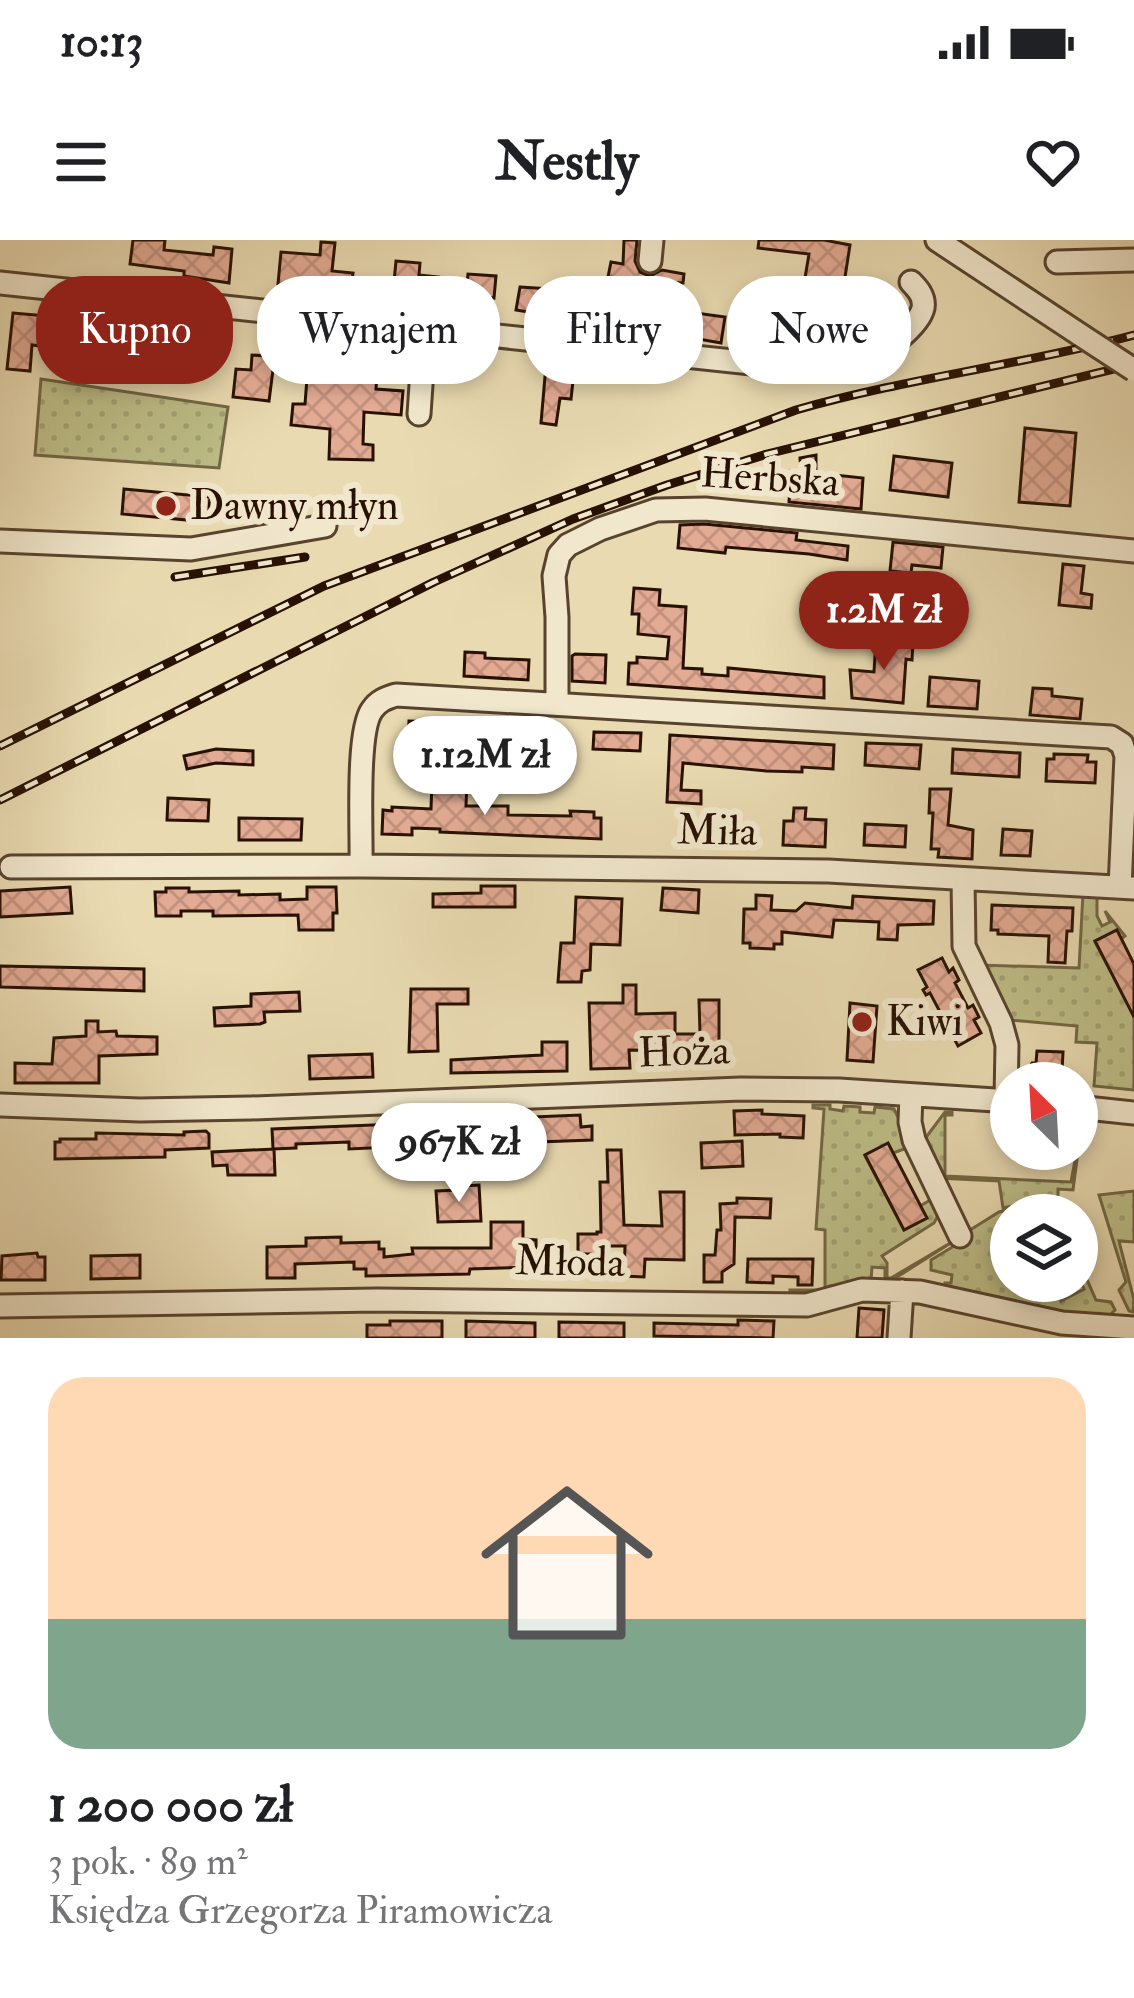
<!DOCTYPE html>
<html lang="pl">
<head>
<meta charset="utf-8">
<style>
	:root { --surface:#fff; --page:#f2f2f2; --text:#202124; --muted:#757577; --accent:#8f2418 }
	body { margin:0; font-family:"IM FELL Double Pica",serif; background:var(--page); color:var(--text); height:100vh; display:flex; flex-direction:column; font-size:45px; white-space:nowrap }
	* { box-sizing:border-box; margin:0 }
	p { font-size:39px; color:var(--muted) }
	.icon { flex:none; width:66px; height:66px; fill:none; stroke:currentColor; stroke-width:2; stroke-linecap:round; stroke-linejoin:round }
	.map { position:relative; height:1098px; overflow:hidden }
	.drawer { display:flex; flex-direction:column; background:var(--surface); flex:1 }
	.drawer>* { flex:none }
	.hud { position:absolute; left:36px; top:36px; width:1062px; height:108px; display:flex; gap:24px }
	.needle { width:78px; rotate:336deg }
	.buttons { position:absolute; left:990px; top:822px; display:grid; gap:24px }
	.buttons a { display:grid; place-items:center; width:108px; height:108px; border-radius:50%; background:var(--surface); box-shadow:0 6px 18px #0003; font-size:60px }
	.price { position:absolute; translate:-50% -102px; padding:0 27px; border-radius:42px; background:#fff; color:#222; font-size:39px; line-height:78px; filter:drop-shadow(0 3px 6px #0008) }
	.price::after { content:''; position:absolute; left:50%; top:72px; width:36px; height:27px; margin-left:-18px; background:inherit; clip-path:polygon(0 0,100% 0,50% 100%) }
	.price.selected { background:var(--accent); color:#fff }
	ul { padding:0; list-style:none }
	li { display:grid; align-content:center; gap:24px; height:636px; padding:0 48px }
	li span { display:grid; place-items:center; height:372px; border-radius:36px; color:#555 }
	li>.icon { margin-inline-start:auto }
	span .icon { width:216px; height:216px; fill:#fffc; stroke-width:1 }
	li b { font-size:51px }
	.tag { padding:0 42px; border-radius:48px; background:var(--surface); box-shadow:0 6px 18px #0003; font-size:42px; line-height:108px }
	.tag.selected { background:var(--accent); color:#fff }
	.status { display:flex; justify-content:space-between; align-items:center; height:84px; padding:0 60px; background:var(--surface); direction:ltr }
	.status svg { height:33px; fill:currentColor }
	header { display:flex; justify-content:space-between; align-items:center; height:156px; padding:0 48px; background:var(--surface); font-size:54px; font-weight:800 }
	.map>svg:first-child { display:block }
</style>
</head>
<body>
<div class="status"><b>10:13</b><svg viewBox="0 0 49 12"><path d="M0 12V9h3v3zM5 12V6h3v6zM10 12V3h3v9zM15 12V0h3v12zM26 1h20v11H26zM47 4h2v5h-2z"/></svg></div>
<header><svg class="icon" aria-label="menu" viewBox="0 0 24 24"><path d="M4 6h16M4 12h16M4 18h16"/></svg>Nestly<svg class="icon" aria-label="heart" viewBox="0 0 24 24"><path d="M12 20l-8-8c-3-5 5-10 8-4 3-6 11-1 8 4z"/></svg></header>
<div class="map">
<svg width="1134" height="1098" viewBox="0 0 1134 1098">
	<defs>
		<pattern id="grass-dots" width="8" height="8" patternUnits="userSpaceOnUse" patternTransform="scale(3)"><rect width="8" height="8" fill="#bdbd87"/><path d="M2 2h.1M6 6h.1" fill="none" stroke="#a2a173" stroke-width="1.8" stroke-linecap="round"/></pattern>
		<pattern id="building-cross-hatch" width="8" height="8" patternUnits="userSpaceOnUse" patternTransform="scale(3)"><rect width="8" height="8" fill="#e3ab94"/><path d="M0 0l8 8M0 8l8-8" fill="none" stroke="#c3927e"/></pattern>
	</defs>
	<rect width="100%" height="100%" fill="#e9dab1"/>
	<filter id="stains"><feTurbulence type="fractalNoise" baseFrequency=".00167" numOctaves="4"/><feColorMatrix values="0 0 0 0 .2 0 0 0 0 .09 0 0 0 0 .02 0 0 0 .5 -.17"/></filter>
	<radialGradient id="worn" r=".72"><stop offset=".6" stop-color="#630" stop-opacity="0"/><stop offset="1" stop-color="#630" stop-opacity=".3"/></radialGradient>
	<path fill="url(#grass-dots)" stroke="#726744" stroke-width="3" d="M 41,139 L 228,167 L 219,228 L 35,215 Z
		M 1083,654 L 1097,656 L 1097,676 L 1102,686 L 1110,682 L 1105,671 L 1125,696 L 1121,699 L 1116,690 L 1095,702 L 1134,775 L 1134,850 L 1094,846 L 1097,803 L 1076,802 L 1077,786 L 1009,780 L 980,725 L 1079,728 Z
		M 813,865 L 830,865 L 830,869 L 843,871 L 844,866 L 860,867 L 860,872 L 874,873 L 875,867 L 894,869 L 902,885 L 907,908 L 893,913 L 865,916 L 904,990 L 926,978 L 920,966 L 932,959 L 940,972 L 934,983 L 882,1016 L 887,1023 L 887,1038 L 891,1038 L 957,999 L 897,1037 L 896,1042 L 885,1042 L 885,1028 L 872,1027 L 871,1041 L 829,1046 L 828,1051 L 790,1053 L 790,1050 L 825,1050 L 825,990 L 816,989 L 824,869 L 813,868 Z
		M 945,872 L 952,872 L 952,875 L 945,875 L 945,936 L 1071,942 L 1077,909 L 1077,889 L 1081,889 L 1073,950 L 1058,949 L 1058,956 L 1003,968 L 999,941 L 937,938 L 921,904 Z
		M 1134,951 L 1134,1002 L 1119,1001 L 1134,1060 L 1133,1072 L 1129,1071 L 1119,1050 L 1126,1042 L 1099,955 Z
		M 1059,959 L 1064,975 L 1011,975 L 1011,1041 L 1050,1041 L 1061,1061 L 1084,1049 L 1078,1037 L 1085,1035 L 1096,1060 L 1111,1062 L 1115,1070 L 1109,1076 L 1056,1071 L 945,1046 L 945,1043 L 951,1043 L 952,1035 L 931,1030 L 931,1020 L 964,1000 L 962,995 L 999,972 Z"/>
	<path fill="url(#building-cross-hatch)" stroke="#281102" stroke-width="3" d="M 133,0 L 165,0 L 164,10 L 213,15 L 214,7 L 232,9 L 229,43 L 184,36 L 184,31 L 130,24 Z
		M 624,0 L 637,0 L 635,21 L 640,32 L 650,36 L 662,30 L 684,34 L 683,43 L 608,37 L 611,22 L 623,24 Z
		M 759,0 L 824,0 L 850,5 L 843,50 L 882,54 L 880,73 L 801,62 L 809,14 L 758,8 Z
		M 321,2 L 335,3 L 332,31 L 353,33 L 350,55 L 327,53 L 327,48 L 278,44 L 281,12 L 320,15 Z
		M 396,21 L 420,23 L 419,35 L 439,37 L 439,39 L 467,42 L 468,34 L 496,36 L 494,58 L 445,53 L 444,60 L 401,57 L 400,66 L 378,64 L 380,46 L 386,47 L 387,42 L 394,42 Z
		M 520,47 L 550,49 L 547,75 L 516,70 Z
		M 674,70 L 725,77 L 721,103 L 670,94 Z
		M 13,73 L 59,77 L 56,108 L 32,105 L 30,131 L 7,129 Z
		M 766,78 L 780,81 L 780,84 L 789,86 L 785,110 L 750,105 L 754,81 L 765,82 Z
		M 178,91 L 208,94 L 204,125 L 174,121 Z
		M 269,102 L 298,105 L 298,109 L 324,112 L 324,108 L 352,111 L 351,116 L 378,118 L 376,149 L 403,151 L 401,175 L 364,172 L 363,204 L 373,205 L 373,220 L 329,219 L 330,189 L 291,185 L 293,164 L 305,164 L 308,125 L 274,122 L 269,161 L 233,157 L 236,129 L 251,130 L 252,115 L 268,116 Z
		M 546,125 L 568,127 L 566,140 L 573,141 L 571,159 L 560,158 L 556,185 L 541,183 Z
		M 1025,188 L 1076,193 L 1070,266 L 1019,262 Z
		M 816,215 L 816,233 L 863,238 L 861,269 L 789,262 L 791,231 L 801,232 L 800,218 Z
		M 894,216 L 952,223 L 948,257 L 890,250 Z
		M 124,249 L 210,257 L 208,282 L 122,274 Z
		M 704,284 L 797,293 L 796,300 L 848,306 L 847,320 L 809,314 L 726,307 L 725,313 L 678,308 L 680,285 Z
		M 893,302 L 943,307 L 941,328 L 912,325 L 911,333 L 890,331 Z
		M 1063,324 L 1084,326 L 1081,353 L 1092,355 L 1091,368 L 1059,365 Z
		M 634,348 L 660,350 L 659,365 L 686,367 L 683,428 L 702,429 L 702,434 L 728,436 L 728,428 L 824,437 L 824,458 L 628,444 L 629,423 L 637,423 L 637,417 L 667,419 L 669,397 L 638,394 L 639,374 L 632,374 Z
		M 876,400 L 913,402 L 912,420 L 906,419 L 903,463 L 852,458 L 850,430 L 874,432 Z
		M 465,412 L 485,413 L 485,418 L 529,420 L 528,440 L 464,436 Z
		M 575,414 L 606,415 L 605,443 L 572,441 L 572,416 Z
		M 930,437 L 979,441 L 977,469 L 928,466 Z
		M 1033,448 L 1052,449 L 1052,456 L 1082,459 L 1080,479 L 1030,475 Z
		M 409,481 L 457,483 L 457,505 L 433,504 L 432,522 L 407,521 Z
		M 482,485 L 541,489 L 540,506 L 529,505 L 529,510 L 481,507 Z
		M 594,492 L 641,493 L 640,511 L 593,509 Z
		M 670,495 L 834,505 L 833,529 L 802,527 L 802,532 L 766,531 L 683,523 L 681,550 L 701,551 L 701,564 L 667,562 Z
		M 866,503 L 921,505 L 919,529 L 865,525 Z
		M 216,509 L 253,511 L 253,525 L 216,523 L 187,529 L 184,516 Z
		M 953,509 L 1020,513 L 1019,537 L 952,533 Z
		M 1054,514 L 1088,515 L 1087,522 L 1096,522 L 1095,543 L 1046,541 L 1047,519 L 1054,519 Z
		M 467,541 L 466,566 L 508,566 L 508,575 L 571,576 L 570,571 L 594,572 L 594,578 L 601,578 L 601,599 L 440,592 L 440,589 L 412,588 L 412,595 L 382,594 L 383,570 L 392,571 L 392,567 L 431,569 L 432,542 Z
		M 930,549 L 951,549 L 948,585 L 973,590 L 972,619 L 938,617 L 939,609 L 931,609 L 933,573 L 929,573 Z
		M 168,558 L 209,560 L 208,581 L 167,580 Z
		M 794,568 L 806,568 L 805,579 L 826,580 L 825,607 L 783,605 L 784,581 L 793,581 Z
		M 239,578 L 302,579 L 301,600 L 239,600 Z
		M 865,584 L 906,586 L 905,607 L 864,605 Z
		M 1003,589 L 1032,591 L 1030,616 L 1001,615 Z
		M 481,646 L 515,646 L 515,667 L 433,667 L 433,654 L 481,653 Z
		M 70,647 L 72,673 L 0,677 L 0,651 Z
		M 307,647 L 336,647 L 337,673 L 333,673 L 333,690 L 299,690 L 298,675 L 213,676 L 213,671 L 181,671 L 181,676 L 156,676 L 155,652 L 166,652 L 166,648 L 189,648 L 189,652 L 239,651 L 239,655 L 280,654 L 280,660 L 307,659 Z
		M 663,648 L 699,650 L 698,673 L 661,670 Z
		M 756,655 L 772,656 L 771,670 L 796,671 L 805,663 L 852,668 L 853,656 L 934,661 L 933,684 L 898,685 L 897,700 L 878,699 L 879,682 L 834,680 L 832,697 L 782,692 L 782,704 L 774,704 L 774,709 L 750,708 L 750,703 L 743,703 L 744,669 L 756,669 Z
		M 576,657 L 622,659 L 620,705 L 591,704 L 590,730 L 582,731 L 581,742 L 558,742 L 561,703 L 574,703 Z
		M 992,665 L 1073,668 L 1072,691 L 1067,691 L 1065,723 L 1048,722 L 1049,696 L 998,694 L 998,690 L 991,690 Z
		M 1117,690 L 1134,724 L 1134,777 L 1095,701 Z
		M 942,718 L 949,732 L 953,728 L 959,740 L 955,743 L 968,768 L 973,765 L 979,777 L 974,780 L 981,793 L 958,806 L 930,753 L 926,755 L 923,750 L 927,747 L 918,730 Z
		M 0,726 L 144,729 L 144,751 L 0,747 Z
		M 623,745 L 636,745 L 636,774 L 675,773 L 675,794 L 700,794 L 699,760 L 719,760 L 719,811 L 629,810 L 630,828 L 591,829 L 589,763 L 623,763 Z
		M 411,749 L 468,749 L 468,764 L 437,764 L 438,811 L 409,812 Z
		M 299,752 L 300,771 L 264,772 L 265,782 L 260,784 L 215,786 L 214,768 L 251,766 L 251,754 Z
		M 850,763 L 877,766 L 873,822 L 847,820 Z
		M 86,781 L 98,781 L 98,792 L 116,791 L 117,796 L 157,797 L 157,814 L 99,816 L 99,843 L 15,843 L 15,823 L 52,824 L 54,798 L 86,796 Z
		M 542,802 L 567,802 L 567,831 L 451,833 L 451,820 L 542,815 Z
		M 1037,811 L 1063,812 L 1062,833 L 1047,832 L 1047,841 L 1028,840 L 1030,827 L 1032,823 L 1036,823 Z
		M 372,814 L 373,837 L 310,839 L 309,816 Z
		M 762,870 L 762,874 L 804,876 L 803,898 L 780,897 L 780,894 L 735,895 L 734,871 Z
		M 580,875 L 581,887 L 592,886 L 592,900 L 538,902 L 538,905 L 520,906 L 519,899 L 483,901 L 482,879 Z
		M 423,883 L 423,893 L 466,891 L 467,911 L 436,913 L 435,905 L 349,909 L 349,902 L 296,904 L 296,908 L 273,909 L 272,889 Z
		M 206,891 L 209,894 L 209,908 L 165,910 L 165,917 L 55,919 L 55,902 L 60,902 L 60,899 L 96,899 L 96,893 L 184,895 L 184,892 Z
		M 742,901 L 743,926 L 702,928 L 701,903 Z
		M 888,903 L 927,978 L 904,990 L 865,915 Z
		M 274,909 L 275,935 L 228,935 L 227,925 L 213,926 L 212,912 Z
		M 607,910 L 621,910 L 624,985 L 662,986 L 660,952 L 684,952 L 684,1020 L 645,1019 L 644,1037 L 624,1036 L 625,1006 L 598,1006 L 598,1014 L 578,1014 L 578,994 L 597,994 L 597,992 L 601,992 L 600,942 L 608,942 Z
		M 479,945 L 481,981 L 438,982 L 436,951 L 460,950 L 460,946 Z
		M 737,958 L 771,959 L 770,978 L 735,977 L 734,1024 L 722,1032 L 722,1042 L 704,1042 L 704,1015 L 715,1015 L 717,990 L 721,990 L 720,964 L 737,963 Z
		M 491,982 L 523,982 L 523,999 L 536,1000 L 536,1027 L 470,1029 L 469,1034 L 366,1036 L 366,1029 L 354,1029 L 354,1022 L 295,1024 L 295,1038 L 267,1038 L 267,1007 L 306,1006 L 306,998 L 341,997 L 341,1003 L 379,1002 L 379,1009 L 384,1009 L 384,1017 L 413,1014 L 412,1008 L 491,1008 Z
		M 37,1013 L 38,1017 L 45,1017 L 45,1040 L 1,1040 L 2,1016 Z
		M 140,1015 L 140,1038 L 91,1039 L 91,1016 Z
		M 748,1019 L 813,1019 L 812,1045 L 798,1045 L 798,1037 L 773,1036 L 773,1043 L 747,1042 Z
		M 859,1068 L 884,1070 L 882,1098 L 857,1098 Z
		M 738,1080 L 774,1081 L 773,1098 L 654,1096 L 654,1083 L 738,1085 Z
		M 390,1081 L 442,1081 L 442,1098 L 367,1098 L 367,1085 L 390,1085 Z
		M 466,1081 L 535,1083 L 535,1098 L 466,1098 Z
		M 559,1082 L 624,1083 L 624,1098 L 559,1098 Z"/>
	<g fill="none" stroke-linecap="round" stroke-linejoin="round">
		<g stroke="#58432e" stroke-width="27">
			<path id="minor" d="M 937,0 L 1082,96
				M 650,21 L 652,0
				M 1057,22 L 1134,20
				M 0,43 L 817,130 C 833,128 850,127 865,120 C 882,114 919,86 923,68 C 925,57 918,49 911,42
				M 419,174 L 425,87
				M 0,301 L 191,309 L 325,286
				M 557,464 L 557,377 L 554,336 L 559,315 L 568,305 L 600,289 L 656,270 L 705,269 L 1134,311
				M 361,626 C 362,594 356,492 372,470 C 378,461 386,458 396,455 L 1111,497 L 1122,504 L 1126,516 L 1120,647
				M 11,627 L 361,626 L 828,631 L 1134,648
				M 963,639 L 964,706 L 1001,783 L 1007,805 L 1006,860
				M 911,855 L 910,882 L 914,900 L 960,996
				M 0,865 L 140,870 L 251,868 L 741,849 L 839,850 L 1011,861
				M 1077,867 L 1134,873
				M 0,1066 L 377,1060 L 807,1065 L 862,1050 L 920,1052 L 1062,1083 L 1134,1088
				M 899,1098 L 902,1051"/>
		</g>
		<use href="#minor" stroke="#f1e7cc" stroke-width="21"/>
		<g stroke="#281102" stroke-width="9">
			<path id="rail" d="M 175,337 L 305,317
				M 0,506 L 324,346 L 796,170 C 907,138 1022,125 1134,95
				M 0,560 L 434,342 L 573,279 L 667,245 L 767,214 L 1134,124"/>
		</g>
		<use href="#rail" stroke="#f1e7cc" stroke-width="4.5" stroke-dasharray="14" stroke-linecap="butt"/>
		<g stroke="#58432e" stroke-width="27" stroke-linecap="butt">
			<path id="minor-bridge" d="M 1082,96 L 1134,130"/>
		</g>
		<use href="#minor-bridge" stroke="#f1e7cc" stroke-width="21"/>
	</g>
	<g fill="#8f2418" stroke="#f1e7cc" stroke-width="4.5">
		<circle cx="166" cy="266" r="12"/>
		<circle cx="862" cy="782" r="12"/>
	</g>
	<g text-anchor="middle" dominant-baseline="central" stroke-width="12" stroke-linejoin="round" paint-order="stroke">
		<g font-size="42" fill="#281102" stroke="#f1e7cc">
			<text transform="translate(770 238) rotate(4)">Herbska</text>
			<text transform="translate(717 591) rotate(1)">Miła</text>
			<text transform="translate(684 812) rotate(-2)">Hoża</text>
			<text transform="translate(570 1022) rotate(1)">Młoda</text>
		</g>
		<g font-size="42" fill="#281102" stroke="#f1e7cc" text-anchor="start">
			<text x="190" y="266">Dawny młyn</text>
			<text x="886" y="782">Kiwi</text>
		</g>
	</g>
	<rect width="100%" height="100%" filter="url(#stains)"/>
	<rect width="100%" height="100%" fill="url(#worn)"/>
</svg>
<div class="buttons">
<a><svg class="needle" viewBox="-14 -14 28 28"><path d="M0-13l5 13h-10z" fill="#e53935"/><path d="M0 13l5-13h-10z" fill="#757577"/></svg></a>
<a><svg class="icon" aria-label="layers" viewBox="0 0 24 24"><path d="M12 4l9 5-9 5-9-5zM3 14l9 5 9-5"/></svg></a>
</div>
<b class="price selected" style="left:884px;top:433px">1.2M zł</b>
<b class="price" style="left:485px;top:578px">1.12M zł</b>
<b class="price" style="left:459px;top:965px">967K zł</b>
<div class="hud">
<a class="tag selected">Kupno</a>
<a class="tag">Wynajem</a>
<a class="tag">Filtry</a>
<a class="tag">Nowe</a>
</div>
</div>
<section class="drawer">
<ul>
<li><span style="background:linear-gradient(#ffd9b3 65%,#7fa58c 0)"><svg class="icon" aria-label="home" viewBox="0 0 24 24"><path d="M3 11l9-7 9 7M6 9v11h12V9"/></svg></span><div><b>1 200 000 zł</b><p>3 pok. · 89 m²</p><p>Księdza Grzegorza Piramowicza</p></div></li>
</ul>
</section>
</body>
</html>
